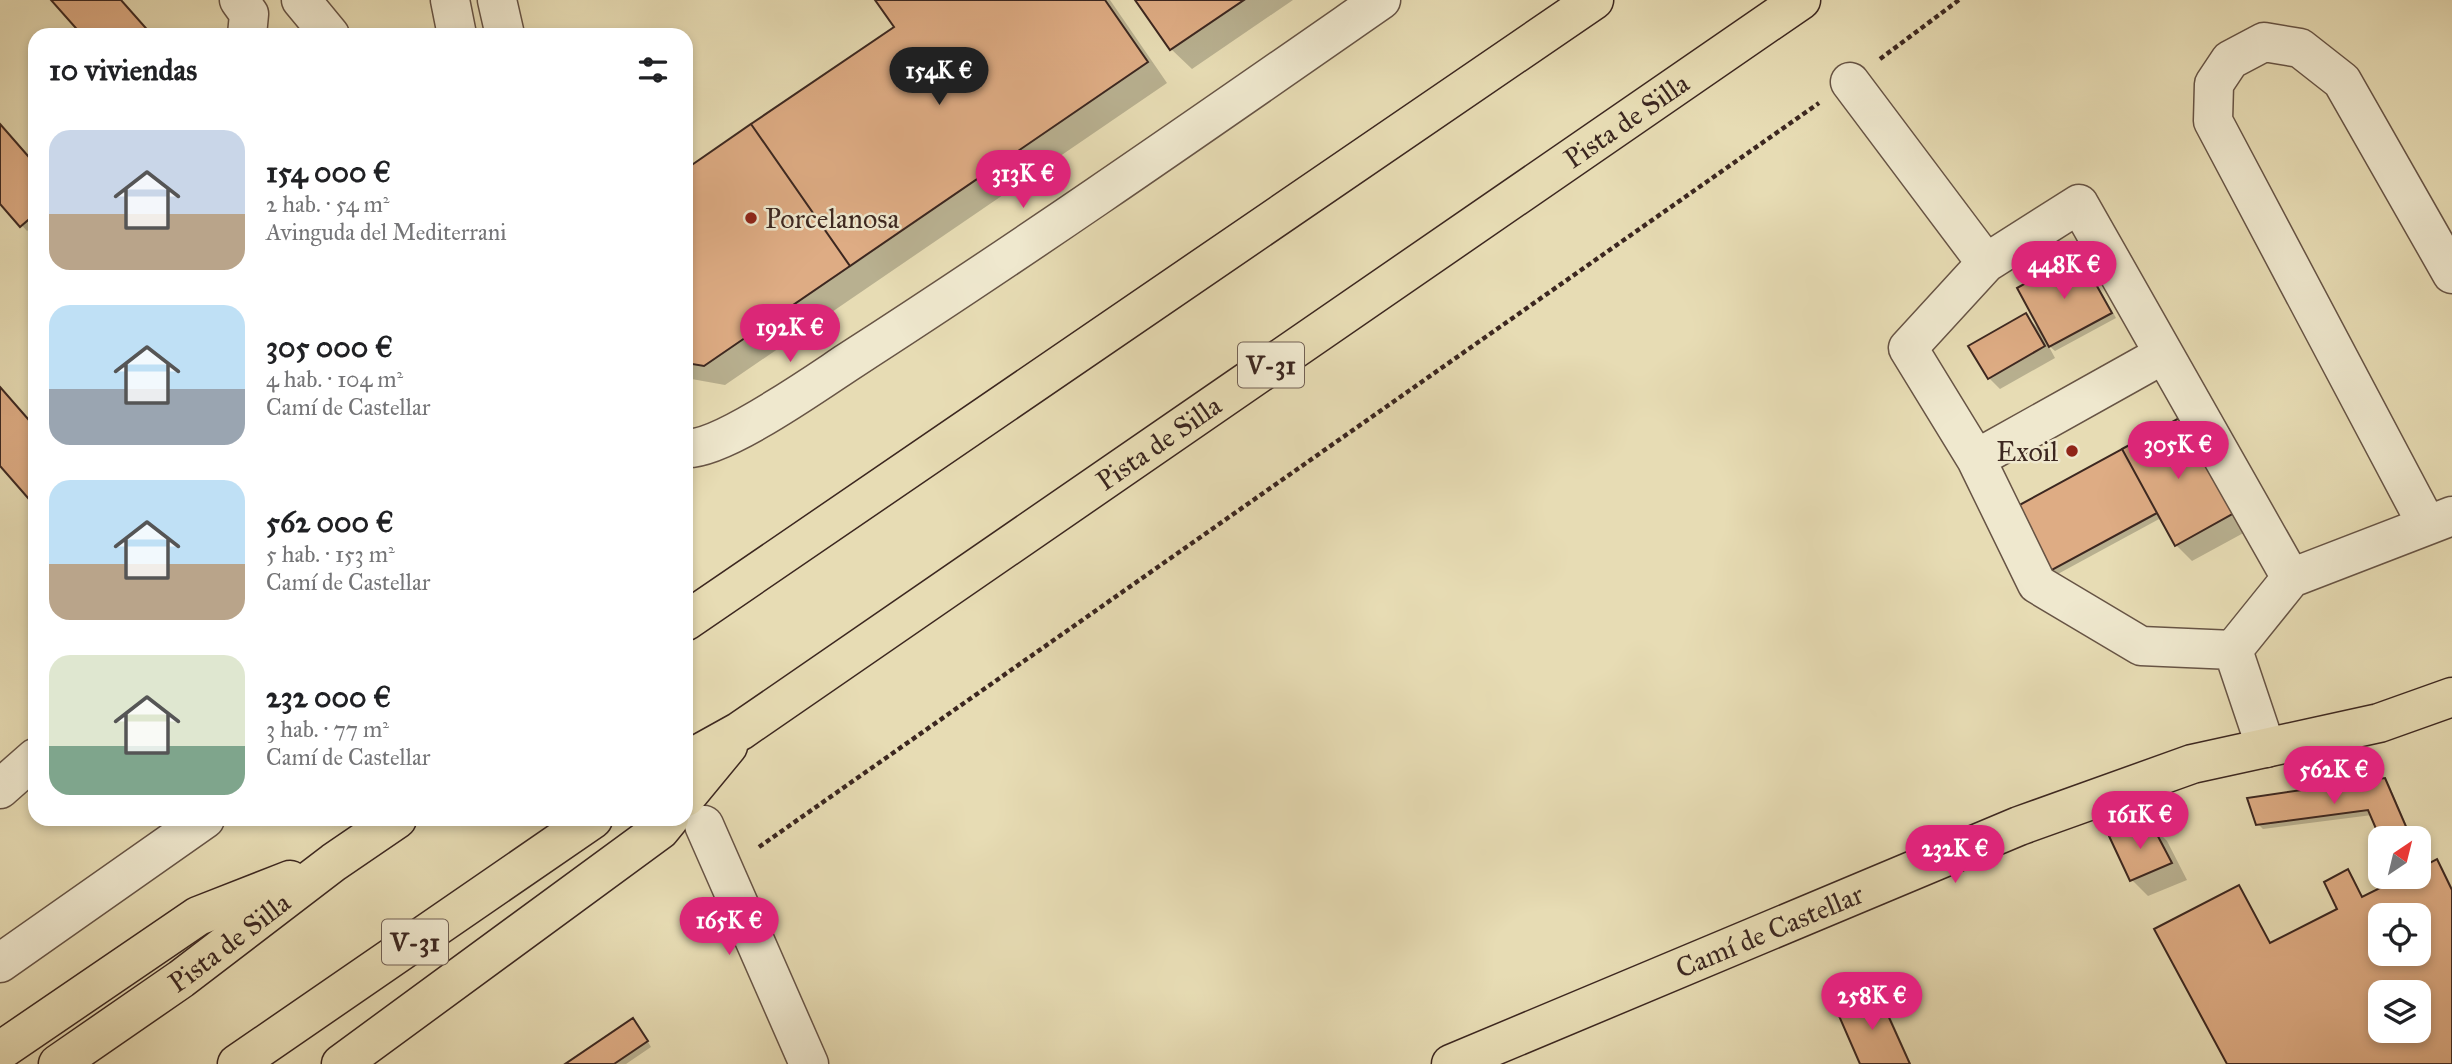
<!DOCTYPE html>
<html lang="es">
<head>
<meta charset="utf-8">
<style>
	:root { --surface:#fff; --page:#f6f6f6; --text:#202124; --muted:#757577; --accent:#db2777 }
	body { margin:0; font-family:"IM FELL Great Primer",serif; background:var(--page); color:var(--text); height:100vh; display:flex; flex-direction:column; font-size:26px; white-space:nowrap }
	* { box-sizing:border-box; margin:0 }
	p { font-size:23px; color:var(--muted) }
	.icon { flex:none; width:38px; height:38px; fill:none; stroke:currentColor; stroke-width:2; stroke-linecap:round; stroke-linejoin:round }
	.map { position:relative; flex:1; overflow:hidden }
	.drawer { position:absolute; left:28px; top:28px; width:665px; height:798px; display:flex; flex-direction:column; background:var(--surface); border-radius:21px; box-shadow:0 4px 10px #0003 }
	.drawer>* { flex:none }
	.needle { width:46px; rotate:35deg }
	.buttons { position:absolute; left:2368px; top:826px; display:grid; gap:14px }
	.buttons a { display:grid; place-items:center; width:63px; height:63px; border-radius:14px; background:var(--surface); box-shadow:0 4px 10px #0003; font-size:35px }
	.price { position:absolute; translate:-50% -60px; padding:0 16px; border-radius:24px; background:var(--accent); color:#fff; font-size:23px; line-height:46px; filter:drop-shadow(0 2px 4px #0008) }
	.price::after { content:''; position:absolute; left:50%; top:42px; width:21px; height:16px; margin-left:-10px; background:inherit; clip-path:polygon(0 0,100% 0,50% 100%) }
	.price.selected { background:#222; color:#fff }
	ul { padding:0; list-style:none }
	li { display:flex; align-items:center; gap:21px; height:175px; padding:0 21px }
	li span { display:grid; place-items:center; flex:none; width:196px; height:140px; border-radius:21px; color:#555 }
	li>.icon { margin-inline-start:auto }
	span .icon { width:84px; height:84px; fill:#fffc; stroke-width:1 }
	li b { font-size:30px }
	h2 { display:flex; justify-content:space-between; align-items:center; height:84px; padding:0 21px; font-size:30px }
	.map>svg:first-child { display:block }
</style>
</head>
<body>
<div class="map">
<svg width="2452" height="1064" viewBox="0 0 2452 1064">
	<rect width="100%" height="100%" fill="#e7dcb4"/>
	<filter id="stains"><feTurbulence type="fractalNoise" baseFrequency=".00286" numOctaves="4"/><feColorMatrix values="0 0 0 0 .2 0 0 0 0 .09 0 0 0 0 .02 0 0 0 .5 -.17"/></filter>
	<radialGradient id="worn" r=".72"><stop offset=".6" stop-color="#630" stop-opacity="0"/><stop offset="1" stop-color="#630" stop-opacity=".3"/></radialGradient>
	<path fill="#0003" fill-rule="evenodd" d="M 877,0 L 1110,0 L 1167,83 L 725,385 L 686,378 L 686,171 L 896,27 Z
		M 1138,0 L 1293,0 L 1192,69 L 1171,49 Z
		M 0,126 L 35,166 L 35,224 L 27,231 L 0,201 Z
		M 2079,256 L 2084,261 L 2116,318 L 2055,351 L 2048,345 L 2055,358 L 2000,389 L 1989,378 L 2025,315 L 2040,330 Z
		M 2180,419 L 2249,530 L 2192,561 L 2176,545 L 2161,518 L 2056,575 L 2051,570 Z
		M 2384,780 L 2389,785 L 2412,838 L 2382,838 L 2372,815 L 2263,829 L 2258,824 Z
		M 2151,825 L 2167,841 L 2187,880 L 2148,896 L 2132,880 Z
		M 2437,862 L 2442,867 L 2452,887 L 2452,1064 L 2229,1064 L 2238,887 L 2243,892 L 2271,945 L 2340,909 L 2348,872 L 2353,877 L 2363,898 L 2406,877 L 2418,877 ZM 2380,915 L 2418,915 L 2418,954 L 2380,954 ZM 2380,992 L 2418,992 L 2418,1031 L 2380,1031 Z
		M 1877,993 L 1882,998 L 1911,1064 L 1862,1064 Z
		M 638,1025 L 651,1047 L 626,1064 L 568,1064 Z"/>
	<path fill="#deac84" stroke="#3c2720" stroke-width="2" fill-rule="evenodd" d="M 51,0 L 121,0 L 152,35 L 82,35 Z
		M 875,0 L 1105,0 L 1148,62 L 850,266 L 751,124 L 894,27 Z
		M 1135,0 L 1244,0 L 1170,50 Z
		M 0,124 L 35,164 L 35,214 L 20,227 L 0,204 Z
		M 751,124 L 850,266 L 704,366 L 686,363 L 686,169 Z
		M 2079,254 L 2112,313 L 2049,347 L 2017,288 Z
		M 2026,313 L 2045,346 L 1988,379 L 1968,346 Z
		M 0,387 L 35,427 L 35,506 L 0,466 Z
		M 2181,417 L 2234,513 L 2175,546 L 2122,449 Z
		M 2122,449 L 2157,513 L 2050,571 L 2014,508 Z
		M 2385,778 L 2411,838 L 2380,838 L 2368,810 L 2256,825 L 2247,798 Z
		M 2151,823 L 2172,863 L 2130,881 L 2109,836 Z
		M 2437,859 L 2452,890 L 2452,1064 L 2227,1064 L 2154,929 L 2239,885 L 2270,943 L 2337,909 L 2324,882 L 2348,869 L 2362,897 L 2402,877 L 2418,877 L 2418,869 ZM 2380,915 L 2418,915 L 2418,954 L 2380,954 ZM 2380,992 L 2418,992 L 2418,1031 L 2380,1031 Z
		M 1877,991 L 1910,1064 L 1860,1064 L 1836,1009 Z
		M 633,1018 L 648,1041 L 614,1064 L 565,1064 Z"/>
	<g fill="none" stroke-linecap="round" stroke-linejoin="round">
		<g stroke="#675445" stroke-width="41">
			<path id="minor" d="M 239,0 L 249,14 L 247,35
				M 301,0 L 330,35
				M 450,0 L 457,35
				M 497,0 L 505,35
				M 1850,82 L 1986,263
				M 2079,204 L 2291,578 L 2233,650 L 2141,646 L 2037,584 L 1976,459 L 1908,348 L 1986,263 Z
				M 686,448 C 720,451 816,383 848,362 C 1028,246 1204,123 1381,0
				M 1976,459 L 2164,354
				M 2427,525 L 2213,121 L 2214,84 L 2230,60 L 2264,42 L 2300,48 L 2342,81 L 2452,274
				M 2291,578 L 2452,516
				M 2233,650 L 2266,748
				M 0,789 L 35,758
				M 704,825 L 809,1064
				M 0,963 L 205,819"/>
		</g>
		<g stroke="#3c2720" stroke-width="41">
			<g id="major">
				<path id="s1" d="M 1451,1064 L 2019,826 L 2192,764 L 2379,723 L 2452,697"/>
			</g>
		</g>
		<g stroke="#3c2720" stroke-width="41">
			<g id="highway">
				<path d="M 686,621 L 1594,0"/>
				<path id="s2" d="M 686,761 L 740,731 L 1801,0"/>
				<path d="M 686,797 L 728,746"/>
				<path d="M 0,1051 L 198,916 L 290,880"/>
				<path id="s3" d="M 58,1064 L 181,979 L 334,862 L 397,819"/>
				<path d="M 237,1064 L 593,819"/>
				<path d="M 341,1064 L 660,830 L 669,819"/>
			</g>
		</g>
		<path stroke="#3c2720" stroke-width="4.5" stroke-dasharray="5 3.5" stroke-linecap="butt" d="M 1880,59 L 1959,0
			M 759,847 L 1819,103"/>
		<use href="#minor" stroke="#efe8ce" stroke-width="38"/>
		<use href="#major" stroke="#e7dcb4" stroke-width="38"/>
		<use href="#highway" stroke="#e7dcb4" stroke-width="38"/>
	</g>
	<g fill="#8f2418" stroke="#efe8ce" stroke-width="2.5">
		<circle cx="751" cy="218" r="7"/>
		<circle cx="2072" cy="451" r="7"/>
	</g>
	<g text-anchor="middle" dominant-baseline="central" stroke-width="5" stroke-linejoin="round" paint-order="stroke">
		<g fill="#efe8ce" stroke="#726154" stroke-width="2">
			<rect x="1238" y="342.5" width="66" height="45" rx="5"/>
			<rect x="382" y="919.5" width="66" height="45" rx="5"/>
		</g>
		<g font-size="26" font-weight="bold" fill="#3c2720">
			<text x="1271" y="365">V-31</text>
			<text x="415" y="942">V-31</text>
		</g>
		<g font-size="28" fill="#3c2720" stroke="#efe8ce">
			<text stroke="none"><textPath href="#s2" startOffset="1138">Pista de Silla</textPath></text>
			<text stroke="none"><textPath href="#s2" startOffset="570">Pista de Silla</textPath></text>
			<text stroke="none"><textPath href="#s1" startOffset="345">Camí de Castellar</textPath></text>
			<text stroke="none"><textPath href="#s3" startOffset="210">Pista de Silla</textPath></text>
		</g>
		<g font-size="28" fill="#3c2720" stroke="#efe8ce" text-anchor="start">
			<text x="765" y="218">Porcelanosa</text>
			<text x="2058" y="451" text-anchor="end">Exoil</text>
		</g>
	</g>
	<rect width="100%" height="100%" filter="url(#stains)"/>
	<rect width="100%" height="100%" fill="url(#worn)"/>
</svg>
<div class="buttons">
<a><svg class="needle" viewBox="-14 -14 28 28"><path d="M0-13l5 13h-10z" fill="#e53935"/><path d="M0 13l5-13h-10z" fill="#757577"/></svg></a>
<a><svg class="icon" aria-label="locate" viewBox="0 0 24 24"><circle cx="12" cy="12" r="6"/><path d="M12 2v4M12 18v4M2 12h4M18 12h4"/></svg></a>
<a><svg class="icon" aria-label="layers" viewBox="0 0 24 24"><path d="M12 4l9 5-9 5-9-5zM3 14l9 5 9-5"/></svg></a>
</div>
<b class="price selected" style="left:939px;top:107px">154K €</b>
<b class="price" style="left:1023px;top:210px">313K €</b>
<b class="price" style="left:2064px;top:301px">448K €</b>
<b class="price" style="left:790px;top:364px">192K €</b>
<b class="price" style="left:2178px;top:481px">305K €</b>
<b class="price" style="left:2334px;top:806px">562K €</b>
<b class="price" style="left:2140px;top:851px">161K €</b>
<b class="price" style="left:1955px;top:885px">232K €</b>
<b class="price" style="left:729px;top:957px">165K €</b>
<b class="price" style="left:1872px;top:1032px">258K €</b>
<section class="drawer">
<h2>10 viviendas<svg class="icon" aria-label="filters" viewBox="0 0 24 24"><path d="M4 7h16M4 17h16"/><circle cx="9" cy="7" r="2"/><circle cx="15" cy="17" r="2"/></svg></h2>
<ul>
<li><span style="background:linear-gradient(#c9d6e8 60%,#b9a48a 0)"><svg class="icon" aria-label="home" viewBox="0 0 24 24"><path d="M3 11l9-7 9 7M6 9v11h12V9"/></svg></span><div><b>154 000 €</b><p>2 hab. · 54 m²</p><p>Avinguda del Mediterrani</p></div></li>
<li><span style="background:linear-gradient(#bfe0f5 60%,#9aa5b1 0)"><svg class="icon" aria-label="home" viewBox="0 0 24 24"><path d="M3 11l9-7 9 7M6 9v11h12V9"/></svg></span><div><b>305 000 €</b><p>4 hab. · 104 m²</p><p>Camí de Castellar</p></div></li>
<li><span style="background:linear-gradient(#bfe0f5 60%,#b9a48a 0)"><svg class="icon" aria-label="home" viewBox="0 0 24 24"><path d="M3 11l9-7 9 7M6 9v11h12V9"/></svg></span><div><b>562 000 €</b><p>5 hab. · 153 m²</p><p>Camí de Castellar</p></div></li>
<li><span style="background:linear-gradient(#dfe7d0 65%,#7fa58c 0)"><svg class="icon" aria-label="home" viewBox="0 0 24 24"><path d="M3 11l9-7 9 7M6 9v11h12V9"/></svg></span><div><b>232 000 €</b><p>3 hab. · 77 m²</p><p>Camí de Castellar</p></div></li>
</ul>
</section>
</div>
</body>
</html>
